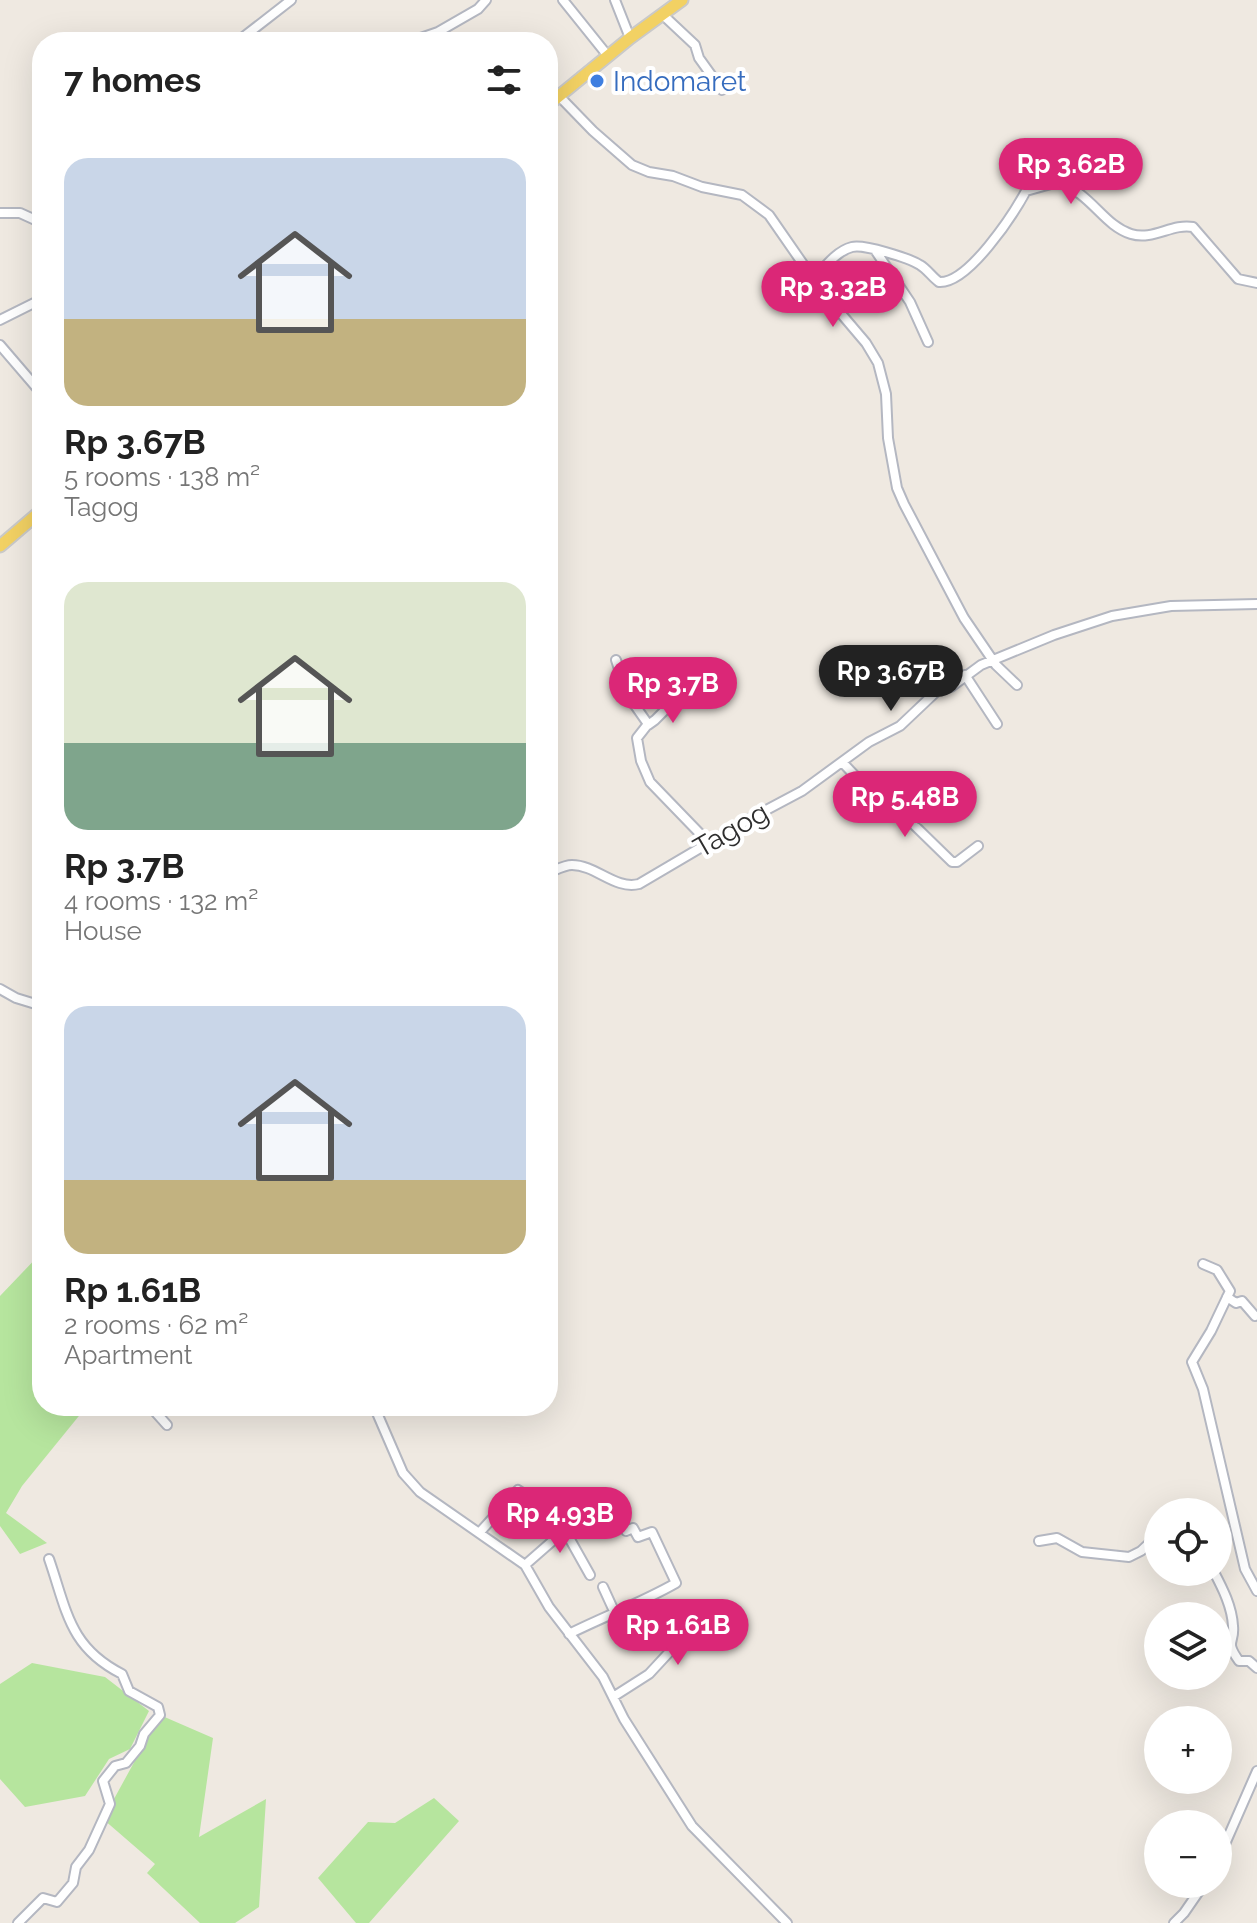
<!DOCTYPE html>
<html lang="en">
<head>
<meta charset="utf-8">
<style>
	:root { --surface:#fff; --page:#f2f2f2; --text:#222; --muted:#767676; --accent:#db2777 }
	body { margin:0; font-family:Raleway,sans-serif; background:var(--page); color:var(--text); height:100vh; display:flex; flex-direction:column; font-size:30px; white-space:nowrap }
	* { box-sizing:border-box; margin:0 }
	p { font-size:26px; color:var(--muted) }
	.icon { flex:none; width:44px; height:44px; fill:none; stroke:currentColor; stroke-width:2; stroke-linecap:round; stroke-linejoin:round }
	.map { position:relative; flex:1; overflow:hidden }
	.drawer { position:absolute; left:32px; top:32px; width:526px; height:1384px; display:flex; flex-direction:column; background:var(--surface); border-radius:32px; box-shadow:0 8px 32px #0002 }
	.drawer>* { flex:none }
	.buttons { position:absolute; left:1144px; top:1498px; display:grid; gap:16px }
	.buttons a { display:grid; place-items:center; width:88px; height:88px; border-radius:50%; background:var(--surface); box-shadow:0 8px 32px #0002; font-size:40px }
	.price { position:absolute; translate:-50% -68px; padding:0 18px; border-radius:28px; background:var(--accent); color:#fff; font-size:26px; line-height:52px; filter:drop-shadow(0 2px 4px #0008) }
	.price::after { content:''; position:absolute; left:50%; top:48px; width:24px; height:18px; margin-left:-12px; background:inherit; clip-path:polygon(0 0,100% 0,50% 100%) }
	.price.on { background:#222; color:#fff }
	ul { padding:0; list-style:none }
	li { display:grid; align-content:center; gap:16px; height:424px; padding:0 32px }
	li span { display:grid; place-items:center; height:248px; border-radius:24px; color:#555 }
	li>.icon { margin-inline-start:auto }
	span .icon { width:144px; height:144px; fill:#fffc; stroke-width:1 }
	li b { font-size:34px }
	h2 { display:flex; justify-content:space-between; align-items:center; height:96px; padding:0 32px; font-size:34px }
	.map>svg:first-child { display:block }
</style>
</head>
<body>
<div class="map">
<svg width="1257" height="1923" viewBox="0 0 1257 1923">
	<rect width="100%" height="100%" fill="#efe9e1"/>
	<path fill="#b6e59e" d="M 42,1252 L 42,1406 L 87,1406 L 22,1486 L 6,1513 L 47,1543 L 20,1554 L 0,1526 L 0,1296 Z
		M 32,1663 L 105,1677 L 149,1711 L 130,1749 L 109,1759 L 85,1796 L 25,1807 L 0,1779 L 0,1684 Z
		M 160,1715 L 213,1738 L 199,1837 L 266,1799 L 259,1907 L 235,1923 L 200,1923 L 147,1873 L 155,1864 L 103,1819 Z
		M 434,1798 L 459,1821 L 369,1923 L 356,1923 L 318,1878 L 368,1822 L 395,1823 Z"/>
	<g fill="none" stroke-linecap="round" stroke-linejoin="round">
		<g stroke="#b4b7c1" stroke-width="12">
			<path id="minor" d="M 563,0 L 608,56
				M 615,0 L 630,38
				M 663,15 L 695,45 L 699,58 L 722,90
				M 237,42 L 291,0
				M 409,42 L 438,32 L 478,9 L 486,0
				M 559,96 L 593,131 L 632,165 L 649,172 L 673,176 L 702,187 L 742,195 L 769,215 L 821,290 L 866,343 L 878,363 L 886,394 L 888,438 L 897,488 L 904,504 L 964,618 L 996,665 L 1017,685
				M 0,213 L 20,213 L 42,223
				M 875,250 L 910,302 L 928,342
				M 813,280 C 824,268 836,251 852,247 C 864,244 909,258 920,265 C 927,269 932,277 939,282 C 968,284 1013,215 1026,191 L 1058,182 C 1092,194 1103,225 1131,234 C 1153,241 1172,223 1193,227 L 1238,279 L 1257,283
				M 0,320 L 42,299
				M 0,345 L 42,394
				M 616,660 L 627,694 L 648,724 L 637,738 L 641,761 L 650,782 L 708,842
				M 965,675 L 997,724
				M 648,725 L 655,720 L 680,695
				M 842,762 L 860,781 L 887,792 L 912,823 L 952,862 L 957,862 L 978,846
				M 912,823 L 953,786
				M 548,873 C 556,870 564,865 572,865 C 596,865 615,890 639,884 L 751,818 L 802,791 L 869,742 L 900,726 L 938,690 L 951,687 L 981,665 L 1054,635 L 1112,616 L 1171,606 L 1257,604
				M 0,989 L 16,998 L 42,1006
				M 1203,1264 L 1217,1270 L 1230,1291 L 1211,1331 L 1192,1362 L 1203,1389 L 1245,1569 L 1257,1591
				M 1227,1297 L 1236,1303 L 1242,1301 L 1255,1316
				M 150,1406 L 167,1425
				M 374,1406 L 403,1473 L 420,1492 L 525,1565 L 549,1607 L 603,1677 L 624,1719 L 692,1826 L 787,1923
				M 480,1532 L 518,1490 L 530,1498 L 539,1494 L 563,1527 L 590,1575
				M 1039,1541 L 1057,1538 L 1082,1552 L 1129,1557 L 1141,1551 L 1158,1535
				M 525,1565 L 557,1537 L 563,1527 L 583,1523
				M 1214,1572 C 1223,1589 1232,1607 1233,1626 C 1235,1644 1224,1640 1239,1661 L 1249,1661 L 1257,1668
				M 603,1587 L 614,1611
				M 569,1634 C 605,1616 641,1603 676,1583 L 652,1532 L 638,1537 L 633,1528 L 626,1531
				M 613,1697 L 649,1674 L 674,1647 L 727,1615
				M 1218,1860 L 1257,1771
				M 18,1923 L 43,1898 L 57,1902 L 73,1883 L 76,1867 L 89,1850 L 110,1804 L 103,1781 L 115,1766 L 126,1763 L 140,1746 L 144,1734 L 160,1715 L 158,1707 L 129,1691 L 122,1674 C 69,1647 67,1611 49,1559
				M 1174,1923 L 1184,1913 L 1204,1884"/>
		</g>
		<g stroke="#c9c9c9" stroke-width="15">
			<path id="major" d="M 548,105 L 630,38 L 682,0
				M 0,546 L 42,510"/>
		</g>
		<use href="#minor" stroke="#fff" stroke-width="8"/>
		<use href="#major" stroke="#f2d163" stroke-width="11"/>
	</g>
	<circle fill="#3f7fe0" stroke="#fff" stroke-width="3" cx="597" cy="81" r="8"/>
	<g text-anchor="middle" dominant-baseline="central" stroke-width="8" stroke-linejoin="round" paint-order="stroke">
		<g font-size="28" fill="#366cbe" stroke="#fff" text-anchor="start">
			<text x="613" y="81">Indomaret</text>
		</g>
		<g font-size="28" fill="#2e2e2e" stroke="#fff">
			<text transform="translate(731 830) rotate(-30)">Tagog</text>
		</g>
	</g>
</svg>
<div class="buttons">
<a><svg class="icon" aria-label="locate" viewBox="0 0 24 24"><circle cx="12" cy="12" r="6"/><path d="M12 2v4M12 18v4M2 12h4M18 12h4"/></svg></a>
<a><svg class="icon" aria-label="layers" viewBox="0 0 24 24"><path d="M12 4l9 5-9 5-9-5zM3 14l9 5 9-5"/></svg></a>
<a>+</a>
<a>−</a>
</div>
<b class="price" style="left:1071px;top:206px">Rp 3.62B</b>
<b class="price" style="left:833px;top:329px">Rp 3.32B</b>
<b class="price on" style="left:891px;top:713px">Rp 3.67B</b>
<b class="price" style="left:673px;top:725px">Rp 3.7B</b>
<b class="price" style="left:905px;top:839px">Rp 5.48B</b>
<b class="price" style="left:560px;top:1555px">Rp 4.93B</b>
<b class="price" style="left:678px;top:1667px">Rp 1.61B</b>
<section class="drawer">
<h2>7 homes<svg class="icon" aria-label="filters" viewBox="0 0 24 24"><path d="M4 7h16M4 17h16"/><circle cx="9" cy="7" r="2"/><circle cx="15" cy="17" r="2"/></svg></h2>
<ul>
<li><span style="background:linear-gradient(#c9d6e8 65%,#c2b280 0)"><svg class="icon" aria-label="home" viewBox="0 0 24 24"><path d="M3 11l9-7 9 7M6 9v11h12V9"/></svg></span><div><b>Rp 3.67B</b><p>5 rooms · 138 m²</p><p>Tagog</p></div></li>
<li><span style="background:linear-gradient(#dfe7d0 65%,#7fa58c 0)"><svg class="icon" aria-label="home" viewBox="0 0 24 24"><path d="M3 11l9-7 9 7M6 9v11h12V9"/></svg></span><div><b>Rp 3.7B</b><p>4 rooms · 132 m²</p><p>House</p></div></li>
<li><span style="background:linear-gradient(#c9d6e8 70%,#c2b280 0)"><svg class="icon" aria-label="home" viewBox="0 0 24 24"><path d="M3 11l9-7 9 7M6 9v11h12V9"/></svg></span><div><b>Rp 1.61B</b><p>2 rooms · 62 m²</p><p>Apartment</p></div></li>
</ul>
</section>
</div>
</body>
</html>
